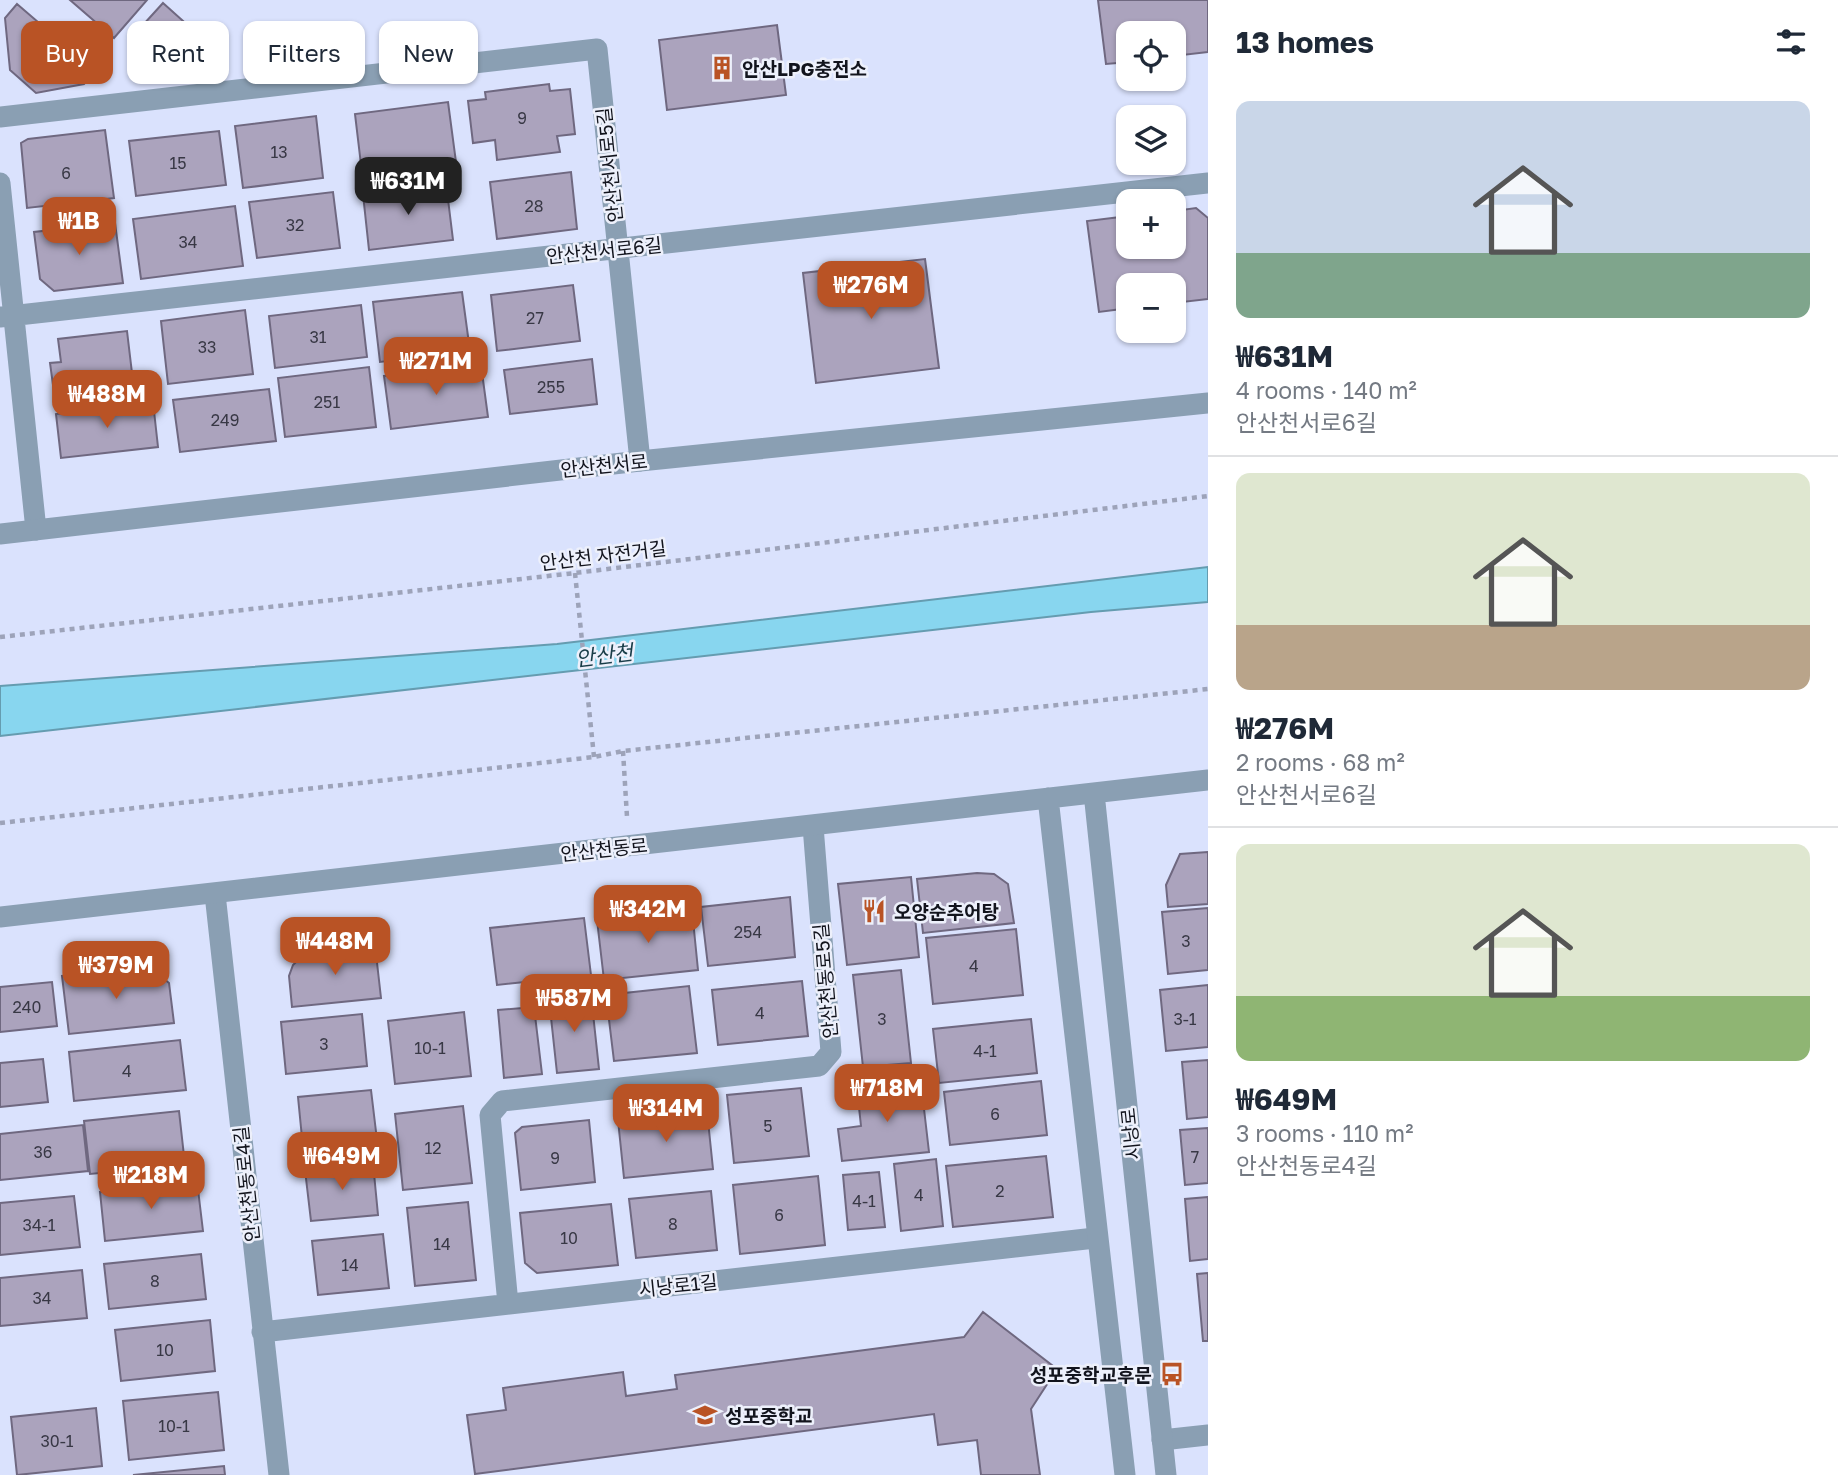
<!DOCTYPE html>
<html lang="en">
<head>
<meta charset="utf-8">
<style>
	:root { --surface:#fff; --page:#f2f2f3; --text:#1f2937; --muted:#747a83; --line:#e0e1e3; --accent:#b95325 }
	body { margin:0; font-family:"Golos Text","Noto Sans KR",sans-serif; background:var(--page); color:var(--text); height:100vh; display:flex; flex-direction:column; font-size:26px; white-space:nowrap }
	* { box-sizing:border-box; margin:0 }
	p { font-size:23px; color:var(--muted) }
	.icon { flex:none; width:38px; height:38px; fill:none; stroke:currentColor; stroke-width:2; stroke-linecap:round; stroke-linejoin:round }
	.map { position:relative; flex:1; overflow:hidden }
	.details { display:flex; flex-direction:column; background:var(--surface); width:630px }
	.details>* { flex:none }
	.top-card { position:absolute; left:21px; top:21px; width:665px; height:63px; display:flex; gap:14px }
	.buttons { position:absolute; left:1116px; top:21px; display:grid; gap:14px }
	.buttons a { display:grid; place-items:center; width:70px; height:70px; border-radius:14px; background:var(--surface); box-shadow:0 2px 5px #0004; font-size:35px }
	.price { position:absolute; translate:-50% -60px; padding:0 16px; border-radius:14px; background:var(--accent); color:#fff; font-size:23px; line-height:46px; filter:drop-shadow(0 2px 4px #0008) }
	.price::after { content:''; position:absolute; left:50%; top:42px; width:21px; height:16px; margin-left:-10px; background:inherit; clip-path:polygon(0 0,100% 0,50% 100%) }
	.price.selected { background:#222; color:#fff }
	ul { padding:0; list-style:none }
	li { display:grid; align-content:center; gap:14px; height:371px; padding:0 28px }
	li+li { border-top:2px solid var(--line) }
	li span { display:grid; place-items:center; height:217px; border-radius:14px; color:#555 }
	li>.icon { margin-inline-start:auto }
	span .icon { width:126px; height:126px; fill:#fffc; stroke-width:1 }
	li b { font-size:30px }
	h2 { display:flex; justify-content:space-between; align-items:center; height:84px; padding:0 28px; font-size:30px }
	.tag { padding:0 24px; border-radius:14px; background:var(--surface); box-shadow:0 2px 5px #0004; font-size:24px; line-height:63px }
	.tag.selected { background:var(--accent); color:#fff }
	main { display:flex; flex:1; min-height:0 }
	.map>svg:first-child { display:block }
</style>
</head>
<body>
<main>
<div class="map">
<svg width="1208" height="1475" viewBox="0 0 1208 1475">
	<rect width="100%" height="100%" fill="#dae2fd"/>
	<path fill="#88d6ef" stroke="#659cb0" stroke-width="2" d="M 1208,567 L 1208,602 L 1091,612 L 0,736 L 0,686 L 557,644 Z"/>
	<path fill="#aba3bd" stroke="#6f6880" stroke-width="2" d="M 70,0 L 147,0 L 114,38 Z
		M 1098,0 L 1208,0 L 1208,52 L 1174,56 L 1174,33 L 1129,33 L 1129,62 L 1106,64 Z
		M 163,3 L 221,55 L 212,64 L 170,69 L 133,36 Z
		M 17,4 L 95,71 L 84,84 L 36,93 L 10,70 L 5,18 Z
		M 777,25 L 786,95 L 667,110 L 659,40 Z
		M 549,84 L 550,91 L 570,89 L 575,134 L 557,136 L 560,152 L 497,160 L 495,140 L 473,143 L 468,101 L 486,99 L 485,92 Z
		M 448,102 L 456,162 L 362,173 L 355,114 Z
		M 316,116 L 323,178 L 243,188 L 235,126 Z
		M 105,130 L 114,198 L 27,208 L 21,143 L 28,139 Z
		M 219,131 L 226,185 L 136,196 L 129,141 Z
		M 571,172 L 577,229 L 497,239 L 490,182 Z
		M 446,183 L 453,240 L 369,250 L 363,194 Z
		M 333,192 L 340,248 L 257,258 L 249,202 Z
		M 235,206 L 243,266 L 141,279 L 133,219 Z
		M 1196,208 L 1208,218 L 1208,299 L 1174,303 L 1174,285 L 1129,285 L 1129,308 L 1099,312 L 1087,221 L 1129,216 L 1129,247 L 1174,247 L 1174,211 Z
		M 115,223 L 123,283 L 54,291 L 40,279 L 34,232 Z
		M 925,259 L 939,368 L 816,383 L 803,273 Z
		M 573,285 L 580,341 L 497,351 L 491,295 Z
		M 462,292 L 470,351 L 380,362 L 373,302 Z
		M 361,305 L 367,357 L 275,368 L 269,316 Z
		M 245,310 L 253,374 L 168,384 L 161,321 Z
		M 127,331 L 134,390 L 55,400 L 50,363 L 61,362 L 58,339 Z
		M 592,359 L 597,404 L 510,414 L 504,370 Z
		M 481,365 L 488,417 L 391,429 L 384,376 Z
		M 369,367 L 376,427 L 285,437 L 278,378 Z
		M 269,389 L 276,441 L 180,452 L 173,400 Z
		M 153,402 L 158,447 L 61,458 L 56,414 Z
		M 1208,852 L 1208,904 L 1168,907 L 1166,885 L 1180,854 Z
		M 977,873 L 994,874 L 1008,884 L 1014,923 L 923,933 L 917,879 Z
		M 911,877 L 919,957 L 847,965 L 838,884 Z
		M 790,897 L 795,957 L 708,966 L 701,907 Z
		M 1208,908 L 1208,970 L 1168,974 L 1162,912 Z
		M 692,910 L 698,970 L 604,980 L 597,920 Z
		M 584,918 L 591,975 L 497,985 L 490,928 Z
		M 1016,929 L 1023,995 L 933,1004 L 926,938 Z
		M 375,945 L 381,998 L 292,1007 L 289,976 L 293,965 L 301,957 L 314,951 Z
		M 134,969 L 158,974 L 169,983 L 174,1023 L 69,1034 L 62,976 Z
		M 901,970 L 911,1063 L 863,1067 L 853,975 Z
		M 802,981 L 808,1036 L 718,1045 L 712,990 Z
		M 52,982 L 57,1026 L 0,1032 L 0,987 Z
		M 1208,985 L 1208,1047 L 1166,1051 L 1160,990 Z
		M 689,986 L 697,1053 L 614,1061 L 606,995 Z
		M 591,995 L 599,1069 L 557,1073 L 549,999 Z
		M 534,1007 L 542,1074 L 504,1078 L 498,1010 Z
		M 464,1012 L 471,1076 L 395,1084 L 388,1021 Z
		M 362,1014 L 367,1066 L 286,1074 L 281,1022 Z
		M 1031,1019 L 1037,1073 L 939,1083 L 933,1029 Z
		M 180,1040 L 186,1090 L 74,1101 L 69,1052 Z
		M 43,1059 L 48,1102 L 0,1107 L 0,1063 Z
		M 1208,1060 L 1208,1117 L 1187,1119 L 1182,1062 Z
		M 1041,1081 L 1047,1135 L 950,1145 L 944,1092 Z
		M 921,1083 L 929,1152 L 842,1161 L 838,1129 L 861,1126 L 857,1089 Z
		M 801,1088 L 809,1156 L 734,1163 L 727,1095 Z
		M 371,1090 L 377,1140 L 303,1148 L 298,1097 Z
		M 463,1106 L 472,1183 L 403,1190 L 395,1114 Z
		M 179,1111 L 185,1165 L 90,1174 L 84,1121 Z
		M 707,1111 L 713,1169 L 624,1178 L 618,1120 Z
		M 589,1120 L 595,1182 L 521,1190 L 515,1133 L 522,1127 Z
		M 83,1125 L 88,1171 L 0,1180 L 0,1134 Z
		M 1208,1128 L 1208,1183 L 1185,1185 L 1180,1130 Z
		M 1046,1156 L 1053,1217 L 953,1227 L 946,1166 Z
		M 936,1159 L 943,1226 L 901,1231 L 894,1164 Z
		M 373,1163 L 378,1215 L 311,1221 L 305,1170 Z
		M 879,1172 L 885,1227 L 848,1230 L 843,1175 Z
		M 818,1176 L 825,1245 L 740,1254 L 733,1185 Z
		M 197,1181 L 203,1231 L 105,1241 L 100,1192 Z
		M 711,1191 L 717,1250 L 636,1258 L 629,1199 Z
		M 74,1196 L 80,1247 L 0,1255 L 0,1203 Z
		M 1208,1197 L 1208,1259 L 1190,1261 L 1185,1199 Z
		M 468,1202 L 476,1280 L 415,1286 L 407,1208 Z
		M 611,1204 L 618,1265 L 537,1273 L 525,1263 L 520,1213 Z
		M 383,1234 L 389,1288 L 318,1295 L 312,1241 Z
		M 201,1254 L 206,1299 L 109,1309 L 104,1264 Z
		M 82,1270 L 87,1318 L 0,1326 L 0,1278 Z
		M 1208,1273 L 1208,1341 L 1203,1341 L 1197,1274 Z
		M 983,1312 L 1057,1369 L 1031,1409 L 1040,1475 L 981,1475 L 977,1440 L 938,1445 L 934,1414 L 475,1474 L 467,1415 L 506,1410 L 503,1388 L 623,1372 L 626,1396 L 677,1389 L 675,1375 L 964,1337 Z
		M 210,1320 L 215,1371 L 121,1381 L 115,1330 Z
		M 218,1392 L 224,1450 L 129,1460 L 123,1401 Z
		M 96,1408 L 102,1466 L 17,1475 L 11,1417 Z
		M 224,1466 L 225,1475 L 133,1475 Z"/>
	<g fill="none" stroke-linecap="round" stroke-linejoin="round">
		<path stroke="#9da3b9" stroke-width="4.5" stroke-dasharray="5 5" stroke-linecap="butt" d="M 575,573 L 594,757
			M 0,637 L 575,573 L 1208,496
			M 623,751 L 627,817
			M 0,823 L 594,757 L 623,751 L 1208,689"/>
		<path stroke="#8a9fb3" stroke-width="21" d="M 0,117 L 597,49 L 640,461
			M 0,183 L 36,530
			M 0,317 L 1208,183
			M 215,894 L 279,1475
			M 508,1304 L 490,1115 L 502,1101 L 819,1066 L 831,1052 L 813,826
			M 262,1332 L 1095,1238
			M 1162,1440 L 1208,1435"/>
		<path stroke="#8a9fb3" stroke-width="21" d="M 0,534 L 640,461 L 1208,403
			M 1094,793 L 1166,1475
			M 1048,798 L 1125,1475
			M 0,917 L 1208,780"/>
	</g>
	<defs>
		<g id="building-bare" transform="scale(1.89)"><path d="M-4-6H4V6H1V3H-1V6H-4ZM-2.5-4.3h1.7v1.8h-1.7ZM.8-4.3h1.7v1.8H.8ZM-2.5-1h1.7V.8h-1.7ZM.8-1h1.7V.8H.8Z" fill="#b95325" stroke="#edf0fb" stroke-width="2.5" paint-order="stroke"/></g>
		<g id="restaurant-bare" transform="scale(1.89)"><path d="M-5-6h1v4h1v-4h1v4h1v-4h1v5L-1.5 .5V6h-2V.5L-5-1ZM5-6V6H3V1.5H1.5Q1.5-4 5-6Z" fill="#b95325" stroke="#edf0fb" stroke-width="2.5" paint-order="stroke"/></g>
		<g id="bus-bare" transform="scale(1.89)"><path d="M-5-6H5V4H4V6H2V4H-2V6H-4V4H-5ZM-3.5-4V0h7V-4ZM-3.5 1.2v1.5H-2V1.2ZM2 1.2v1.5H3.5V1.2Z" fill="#b95325" stroke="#edf0fb" stroke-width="2.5" paint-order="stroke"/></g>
		<g id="school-bare" transform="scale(1.89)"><path d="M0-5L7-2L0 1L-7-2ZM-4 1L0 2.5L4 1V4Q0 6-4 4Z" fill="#b95325" stroke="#edf0fb" stroke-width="2.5" paint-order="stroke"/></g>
	</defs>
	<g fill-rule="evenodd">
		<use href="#building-bare" x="722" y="68"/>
		<use href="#restaurant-bare" x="874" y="911"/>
		<use href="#bus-bare" x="1172" y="1374"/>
		<use href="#school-bare" x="705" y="1415"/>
	</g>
	<g text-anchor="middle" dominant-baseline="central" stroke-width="5" stroke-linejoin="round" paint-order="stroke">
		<g font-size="16" fill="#383845">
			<text x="522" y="118">9</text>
			<text x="279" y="152">13</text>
			<text x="178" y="163">15</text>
			<text x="66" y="173">6</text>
			<text x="534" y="206">28</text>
			<text x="295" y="225">32</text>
			<text x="188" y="242">34</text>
			<text x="535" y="318">27</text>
			<text x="318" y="337">31</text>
			<text x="207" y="347">33</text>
			<text x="551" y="387">255</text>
			<text x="327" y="402">251</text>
			<text x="225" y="420">249</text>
			<text x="748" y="932">254</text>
			<text x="1186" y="941">3</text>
			<text x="974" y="966">4</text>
			<text x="27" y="1007">240</text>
			<text x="760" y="1013">4</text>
			<text x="882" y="1019">3</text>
			<text x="1185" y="1019">3-1</text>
			<text x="324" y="1044">3</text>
			<text x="430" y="1048">10-1</text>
			<text x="985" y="1051">4-1</text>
			<text x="127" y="1071">4</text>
			<text x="995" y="1114">6</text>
			<text x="768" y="1126">5</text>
			<text x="433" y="1148">12</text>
			<text x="43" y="1152">36</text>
			<text x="1195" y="1157">7</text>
			<text x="555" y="1158">9</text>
			<text x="1000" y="1191">2</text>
			<text x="919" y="1195">4</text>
			<text x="864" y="1201">4-1</text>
			<text x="779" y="1215">6</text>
			<text x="673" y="1224">8</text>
			<text x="39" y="1225">34-1</text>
			<text x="569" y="1238">10</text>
			<text x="442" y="1244">14</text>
			<text x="350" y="1265">14</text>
			<text x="155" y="1281">8</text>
			<text x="42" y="1298">34</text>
			<text x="165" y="1350">10</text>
			<text x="174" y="1426">10-1</text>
			<text x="57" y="1441">30-1</text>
		</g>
		<g font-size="19" font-weight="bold" fill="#12141d" stroke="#edf0fb" text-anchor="start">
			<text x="742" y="68">안산LPG충전소</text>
			<text x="894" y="911">오양순추어탕</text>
			<text x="1152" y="1374" text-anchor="end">성포중학교후문</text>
			<text x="725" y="1415">성포중학교</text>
		</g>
		<g font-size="19" fill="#12141d" stroke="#edf0fb">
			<text transform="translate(609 165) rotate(-96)">안산천서로5길</text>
			<text transform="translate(604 250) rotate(-6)">안산천서로6길</text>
			<text transform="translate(604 465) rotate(-6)">안산천서로</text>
			<text transform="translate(603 555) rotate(-7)">안산천 자전거길</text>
			<text transform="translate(604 849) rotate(-6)">안산천동로</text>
			<text transform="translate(825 981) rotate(-95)">안산천동로5길</text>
			<text transform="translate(1130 1134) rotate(-96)">시낭로</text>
			<text transform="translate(246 1184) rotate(-96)">안산천동로4길</text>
			<text transform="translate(678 1285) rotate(-6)">시낭로1길</text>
		</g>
		<g font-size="21" font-style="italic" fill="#193d48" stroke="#edf0fb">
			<text transform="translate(604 655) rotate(-7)">안산천</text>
		</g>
	</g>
</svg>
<div class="buttons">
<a><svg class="icon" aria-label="locate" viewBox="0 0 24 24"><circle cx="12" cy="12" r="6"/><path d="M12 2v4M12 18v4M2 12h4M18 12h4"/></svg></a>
<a><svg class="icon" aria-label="layers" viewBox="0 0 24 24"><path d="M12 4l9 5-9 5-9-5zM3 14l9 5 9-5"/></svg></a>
<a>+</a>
<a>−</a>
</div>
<b class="price selected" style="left:408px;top:217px">₩631M</b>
<b class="price" style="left:79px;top:257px">₩1B</b>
<b class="price" style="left:871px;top:321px">₩276M</b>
<b class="price" style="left:436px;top:397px">₩271M</b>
<b class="price" style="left:107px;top:430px">₩488M</b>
<b class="price" style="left:648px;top:945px">₩342M</b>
<b class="price" style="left:335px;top:977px">₩448M</b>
<b class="price" style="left:116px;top:1001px">₩379M</b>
<b class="price" style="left:574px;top:1034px">₩587M</b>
<b class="price" style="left:887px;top:1124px">₩718M</b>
<b class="price" style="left:666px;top:1144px">₩314M</b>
<b class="price" style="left:342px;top:1192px">₩649M</b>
<b class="price" style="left:151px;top:1211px">₩218M</b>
<div class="top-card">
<a class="tag selected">Buy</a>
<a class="tag">Rent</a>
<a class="tag">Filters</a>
<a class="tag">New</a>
</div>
</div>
<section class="details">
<h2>13 homes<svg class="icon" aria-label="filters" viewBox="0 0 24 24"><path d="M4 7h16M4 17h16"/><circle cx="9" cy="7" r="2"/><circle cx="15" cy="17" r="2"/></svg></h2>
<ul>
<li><span style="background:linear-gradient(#c9d6e8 70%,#7fa58c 0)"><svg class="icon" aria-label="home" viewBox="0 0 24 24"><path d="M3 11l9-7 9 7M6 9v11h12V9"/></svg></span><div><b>₩631M</b><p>4 rooms · 140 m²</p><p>안산천서로6길</p></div></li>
<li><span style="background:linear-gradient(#dfe7d0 70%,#b9a48a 0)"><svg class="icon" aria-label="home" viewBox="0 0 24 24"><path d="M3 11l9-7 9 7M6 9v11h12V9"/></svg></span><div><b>₩276M</b><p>2 rooms · 68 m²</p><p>안산천서로6길</p></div></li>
<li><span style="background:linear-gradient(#dfe7d0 70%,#8fb573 0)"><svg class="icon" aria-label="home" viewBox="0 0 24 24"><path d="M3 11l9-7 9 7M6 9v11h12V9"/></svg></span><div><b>₩649M</b><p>3 rooms · 110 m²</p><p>안산천동로4길</p></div></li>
</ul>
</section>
</main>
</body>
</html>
